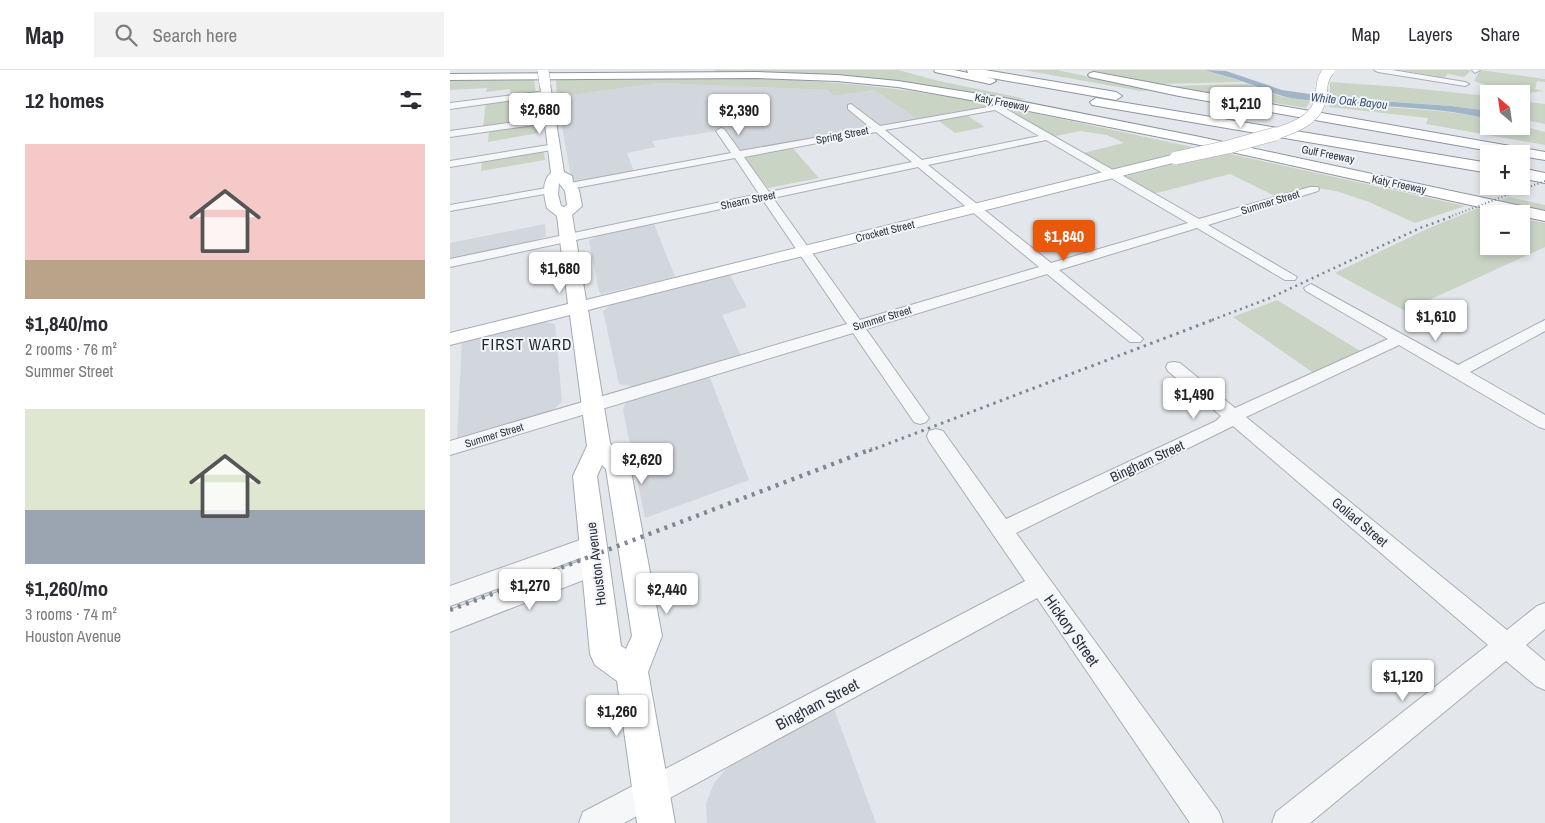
<!DOCTYPE html>
<html lang="en">
<head>
<meta charset="utf-8">
<style>
	:root { --surface:#fff; --page:#f2f2f3; --text:#2b2b33; --muted:#7c7c81; --line:#e1e1e2; --accent:#ea580c }
	body { margin:0; font-family:"Archivo Narrow",sans-serif; background:var(--page); color:var(--text); height:100vh; display:flex; flex-direction:column; font-size:19px; white-space:nowrap }
	* { box-sizing:border-box; margin:0 }
	p { font-size:16px; color:var(--muted) }
	.icon { flex:none; width:28px; height:28px; fill:none; stroke:currentColor; stroke-width:2; stroke-linecap:round; stroke-linejoin:round }
	.map { position:relative; flex:1; overflow:hidden }
	.drawer { display:flex; flex-direction:column; background:var(--surface); width:450px }
	.drawer>* { flex:none }
	.needle { width:32px; rotate:331deg }
	.controls { position:absolute; left:1030px; top:15px; display:grid; gap:10px }
	.controls a { display:grid; place-items:center; width:50px; height:50px; border-radius:0px; background:var(--surface); box-shadow:0 2px 8px #0003; font-size:25px }
	.price { position:absolute; translate:-50% -42px; padding:0 11px; border-radius:5px; background:#fff; color:#222; font-size:16px; line-height:32px; filter:drop-shadow(0 1px 2px #0008) }
	.price::after { content:''; position:absolute; left:50%; top:30px; width:15px; height:11px; margin-left:-8px; background:inherit; clip-path:polygon(0 0,100% 0,50% 100%) }
	.price.selected { background:var(--accent); color:#fff }
	ul { padding:0; list-style:none }
	li { display:grid; align-content:center; gap:10px; height:265px; padding:0 25px }
	li span { display:grid; place-items:center; height:155px; border-radius:0px; color:#555 }
	li>.icon { margin-inline-start:auto }
	span .icon { width:90px; height:90px; fill:#fffc; stroke-width:1 }
	li b { font-size:21px }
	h2 { display:flex; justify-content:space-between; align-items:center; height:60px; padding:0 25px; font-size:21px }
	header { display:flex; align-items:center; gap:30px; box-sizing:border-box; height:70px; padding:0 25px; background:var(--surface); border-bottom:1px solid var(--line) }
	header strong { font-size:24px }
	nav { display:flex; gap:28px; margin-inline-start:auto; font-size:18px }
	.search { width:350px; height:45px; background:var(--page); display:flex; align-items:center; gap:12px; box-sizing:border-box; padding:0 18px; border-radius:0px; color:var(--muted); font-size:19px }
	main { display:flex; flex:1; min-height:0 }
	.map>svg:first-child { display:block }
</style>
</head>
<body>
<header>
<strong>Map</strong>
<div class="search"><svg class="icon" aria-label="search" viewBox="0 0 24 24"><circle cx="10" cy="10" r="6"/><path d="M15 15l6 6"/></svg>Search here</div>
<nav><a>Map</a><a>Layers</a><a>Share</a></nav>
</header>
<main>
<section class="drawer">
<h2>12 homes<svg class="icon" aria-label="filters" viewBox="0 0 24 24"><path d="M4 7h16M4 17h16"/><circle cx="9" cy="7" r="2"/><circle cx="15" cy="17" r="2"/></svg></h2>
<ul>
<li><span style="background:linear-gradient(#f6c9c9 75%,#b9a48a 0)"><svg class="icon" aria-label="home" viewBox="0 0 24 24"><path d="M3 11l9-7 9 7M6 9v11h12V9"/></svg></span><div><b>$1,840/mo</b><p>2 rooms · 76 m²</p><p>Summer Street</p></div></li>
<li><span style="background:linear-gradient(#dfe7d0 65%,#9aa5b1 0)"><svg class="icon" aria-label="home" viewBox="0 0 24 24"><path d="M3 11l9-7 9 7M6 9v11h12V9"/></svg></span><div><b>$1,260/mo</b><p>3 rooms · 74 m²</p><p>Houston Avenue</p></div></li>
</ul>
</section>
<div class="map">
<svg width="1095" height="753" viewBox="0 0 1095 753">
	<rect width="100%" height="100%" fill="#e3e7eb"/>
	<path fill="#d2d6dd" d="M 208,13 L 377,20 L 384,26 L 424,20 L 467,49 L 281,84 L 266,61 L 202,71 L 205,77 L 177,83 L 184,102 L 122,113 L 107,27 Z
		M 95,154 L 96,166 L 85,171 L 0,191 L 0,173 Z
		M 204,154 L 225,207 L 151,224 L 149,221 L 139,172 L 140,170 L 148,166 Z
		M 280,205 L 297,237 L 272,245 L 291,286 L 187,317 L 169,314 L 153,241 L 161,235 Z
		M 94,252 L 105,254 L 112,332 L 105,338 L 94,344 L 7,369 L 12,271 Z
		M 259,305 L 299,410 L 195,448 L 173,340 L 175,334 L 182,329 Z
		M 383,636 L 426,753 L 257,753 L 256,734 L 264,713 L 278,697 L 298,681 Z"/>
	<path fill="#c9d4c5" d="M 265,0 L 448,0 L 489,11 L 576,29 L 568,30 C 467,11 367,1 264,1 Z
		M 573,0 L 607,0 L 701,20 L 691,21 Z
		M 639,0 L 754,0 L 794,12 L 711,14 Z
		M 951,0 L 1017,0 L 1021,1 L 1014,7 L 998,4 L 994,8 Z
		M 1030,0 L 1095,9 L 1095,12 L 1087,11 L 1085,19 L 1094,21 L 1078,23 L 1045,18 L 1024,11 Z
		M 278,8 C 368,9 455,17 544,35 L 467,49 L 424,20 L 384,26 L 377,20 L 208,13 L 107,27 L 106,10 Z
		M 84,10 L 86,23 L 61,26 L 60,19 L 36,22 L 37,18 L 0,20 L 0,11 Z
		M 880,12 L 951,17 L 1039,26 L 1039,41 L 1001,36 L 880,27 Z
		M 798,14 L 830,26 L 860,31 L 856,38 L 719,16 Z
		M 86,25 L 88,50 L 33,58 L 36,32 Z
		M 1071,31 L 1095,34 L 1095,54 L 1071,49 Z
		M 880,33 C 933,39 986,37 1039,49 L 1039,56 L 1071,56 L 1095,62 L 1095,75 L 976,54 L 978,48 L 879,37 Z
		M 556,37 L 747,78 L 663,99 L 633,83 L 674,73 L 657,65 L 630,61 L 606,66 L 596,64 Z
		M 515,44 L 535,57 L 505,63 L 486,49 Z
		M 86,53 L 88,63 L 38,72 L 39,60 Z
		M 341,76 L 369,108 L 318,118 L 294,87 Z
		M 85,82 L 94,82 L 95,90 L 31,101 L 32,90 Z
		M 771,82 L 1015,136 L 965,153 L 919,132 L 886,121 L 860,117 L 825,126 L 780,104 L 703,124 L 673,107 Z
		M 1059,127 L 1095,135 L 1095,143 L 1045,132 Z
		M 1028,138 L 1052,144 L 1039,144 L 1039,176 L 1071,176 L 1071,148 L 1095,153 L 1095,177 L 955,241 L 885,203 L 977,159 Z
		M 827,230 L 912,282 L 865,304 L 783,247 Z"/>
	<path fill="#a1b5c9" d="M 754,0 L 776,1 L 832,20 L 887,28 L 1001,36 L 1039,41 L 1039,49 C 977,34 912,38 848,29 C 829,27 812,18 794,12 C 781,7 767,4 754,0 Z"/>
	<g fill="none" stroke-linecap="round" stroke-linejoin="round">
		<g stroke="#a8aeb5" stroke-width="2">
			<path id="minor" d="M 924,0 L 942,0 L 1015,12 L 1019,14 L 1015,16 L 928,2 Z
				M 1022,0 L 1030,0 L 1025,3 Z
				M 96,21 L 100,23 L 99,25 L 0,39 L 0,33 Z
				M 401,34 L 430,56 L 549,35 L 749,149 L 860,117 L 868,117 L 869,119 L 868,121 L 758,155 L 847,207 L 845,210 L 835,210 L 747,158 L 609,200 L 690,266 L 693,269 L 690,272 L 680,272 L 597,204 L 416,259 L 476,344 L 479,348 L 476,352 L 470,354 L 464,352 L 403,263 L 0,385 L 0,371 L 397,254 L 313,130 L 0,197 L 0,189 L 309,124 L 285,88 L 120,119 L 115,116 L 120,113 L 281,83 L 266,61 L 271,58 L 274,59 L 290,81 L 421,58 L 398,39 L 398,35 ZM 545,40 L 589,66 L 472,90 L 435,60 ZM 426,62 L 462,92 L 319,122 L 294,87 ZM 596,70 L 738,153 L 601,193 L 478,95 ZM 468,97 L 589,197 L 410,250 L 323,128 Z
				M 101,47 L 105,50 L 104,52 L 0,67 L 0,61 Z
				M 105,74 L 108,75 L 108,79 L 0,97 L 0,91 Z
				M 102,117 L 106,118 L 108,120 L 106,122 L 0,141 L 0,135 Z
				M 861,214 L 1008,295 L 1095,250 L 1095,261 L 1020,302 L 1095,345 L 1095,359 L 1089,357 L 949,275 L 796,347 L 1057,560 L 1087,536 L 1095,533 L 1095,559 L 1076,575 L 1095,591 L 1095,620 L 1086,616 L 1056,591 L 860,753 L 822,753 L 826,742 L 1038,575 L 783,356 L 566,463 L 769,742 L 773,753 L 740,753 L 587,528 L 174,753 L 129,753 L 133,742 L 575,511 L 479,371 L 477,366 L 479,361 L 486,359 L 493,361 L 556,449 L 766,351 L 771,346 L 718,301 L 716,297 L 718,293 L 724,292 L 730,293 L 785,338 L 938,269 L 856,221 L 854,218 Z
				M 144,465 L 152,468 L 155,474 L 152,480 L 0,536 L 0,516 Z
				M 146,485 L 154,488 L 157,495 L 154,502 L 0,562 L 0,540 Z"/>
		</g>
		<g stroke="#a3abb6" stroke-width="2">
			<path id="major" d="M 95,11 L 100,14 L 114,102 L 122,106 L 123,112 L 129,120 L 132,136 L 122,145 L 136,230 L 726,84 L 732,88 L 731,91 L 138,240 L 160,373 L 180,396 L 212,566 L 198,602 L 225,753 L 187,753 L 167,611 L 145,595 L 140,584 L 123,406 L 137,376 L 120,245 L 0,275 L 0,263 L 118,234 L 107,146 L 97,138 C 94,127 91,111 101,103 L 90,14 ZM 109,113 L 115,121 L 117,135 L 114,137 L 111,136 L 108,124 ZM 152,395 L 156,399 L 182,566 L 176,579 L 171,576 L 147,406 Z"/>
		</g>
		<g stroke="#8c94a1" stroke-width="2">
			<path id="highway" d="M 484,0 L 504,0 L 518,3 L 517,0 L 535,0 L 666,22 L 672,26 L 666,30 L 536,7 L 544,9 L 546,11 L 540,14 L 485,2 Z
				M 306,2 L 387,5 L 448,11 L 554,28 L 750,67 L 1095,141 L 1095,151 L 1071,146 L 1071,144 L 1061,144 L 750,75 L 554,36 L 448,17 L 387,11 L 306,8 L 0,10 L 0,4 Z
				M 644,2 L 729,18 L 1095,82 L 1095,90 L 1071,86 L 1071,84 L 1057,84 L 729,26 L 640,7 L 638,5 L 640,3 Z
				M 646,28 L 1039,93 L 1039,103 L 642,35 L 640,32 Z
				M 1071,98 L 1095,103 L 1095,113 L 1071,108 Z"/>
		</g>
		<use href="#minor" fill="#f6f7f9" fill-rule="evenodd"/>
		<use href="#major" fill="#fff" fill-rule="evenodd"/>
		<use href="#highway" fill="#fff" fill-rule="evenodd"/>
		<path stroke="#7e8694" stroke-width="2" stroke-dasharray="1 2.5" stroke-linecap="butt" d="M 999,147 L 1095,111"/>
		<path stroke="#7e8694" stroke-width="2.5" stroke-dasharray="2 4" stroke-linecap="butt" d="M 762,250 L 820,228 L 970,158 L 1003,146"/>
		<path stroke="#7e8694" stroke-width="3" stroke-dasharray="2.5 4.5" stroke-linecap="butt" d="M 419,381 L 765,249"/>
		<path stroke="#7e8694" stroke-width="4.5" stroke-dasharray="3 5.5" stroke-linecap="butt" d="M 0,540 L 422,379"/>
		<g stroke="#a3abb6" stroke-width="12" stroke-linecap="butt">
			<path id="major-bridge-far1" d="M 93,0 L 95,14
				M 822,65 C 842,58 868,51 871,26 C 872,15 872,8 879,0"/>
		</g>
		<g stroke="#a3abb6" stroke-width="14" stroke-linecap="butt">
			<path id="major-bridge" d="M 726,88 L 778,77 L 825,64"/>
		</g>
		<use href="#major-bridge-far1" stroke="#fff" stroke-width="11"/>
		<use href="#major-bridge" stroke="#fff" stroke-width="13"/>
	</g>
	<g text-anchor="middle" dominant-baseline="central" stroke-width="4" stroke-linejoin="round" paint-order="stroke">
		<g font-size="11" fill="#2c3542" stroke="#f3f5f8">
			<text transform="translate(552 32) rotate(11)">Katy Freeway</text>
			<text transform="translate(392 65) rotate(-11)">Spring Street</text>
			<text transform="translate(878 84) rotate(11)">Gulf Freeway</text>
			<text transform="translate(949 114) rotate(12)">Katy Freeway</text>
			<text transform="translate(298 130) rotate(-12)">Shearn Street</text>
			<text transform="translate(820 132) rotate(-17)">Summer Street</text>
			<text transform="translate(435 161) rotate(-14)">Crockett Street</text>
			<text transform="translate(432 248) rotate(-17)">Summer Street</text>
			<text transform="translate(44 365) rotate(-17)">Summer Street</text>
		</g>
		<g font-size="12" font-style="italic" fill="#385474" stroke="#f3f5f8">
			<text transform="translate(899 31) rotate(6)">White Oak Bayou</text>
		</g>
		<g font-size="14" fill="#2c3542" stroke="#f3f5f8">
			<text transform="translate(697 391) rotate(-25)">Bingham Street</text>
			<text transform="translate(910 452) rotate(40)">Goliad Street</text>
			<text transform="translate(146 494) rotate(-97)">Houston Avenue</text>
		</g>
		<g font-size="16" letter-spacing="1" fill="#1e2633" stroke="#f3f5f8">
			<text x="77" y="274">FIRST WARD</text>
		</g>
		<g font-size="16" fill="#2c3542" stroke="#f3f5f8">
			<text transform="translate(622 560) rotate(55)">Hickory Street</text>
			<text transform="translate(367 634) rotate(-28)">Bingham Street</text>
		</g>
	</g>
</svg>
<div class="controls">
<a><svg class="needle" viewBox="-14 -14 28 28"><path d="M0-13l5 13h-10z" fill="#e53935"/><path d="M0 13l5-13h-10z" fill="#7c7c81"/></svg></a>
<a>+</a>
<a>−</a>
</div>
<b class="price" style="left:791px;top:59px">$1,210</b>
<b class="price" style="left:90px;top:65px">$2,680</b>
<b class="price" style="left:289px;top:66px">$2,390</b>
<b class="price selected" style="left:614px;top:192px">$1,840</b>
<b class="price" style="left:110px;top:224px">$1,680</b>
<b class="price" style="left:986px;top:272px">$1,610</b>
<b class="price" style="left:744px;top:350px">$1,490</b>
<b class="price" style="left:192px;top:415px">$2,620</b>
<b class="price" style="left:80px;top:541px">$1,270</b>
<b class="price" style="left:217px;top:545px">$2,440</b>
<b class="price" style="left:953px;top:632px">$1,120</b>
<b class="price" style="left:167px;top:667px">$1,260</b>
</div>
</main>
</body>
</html>
